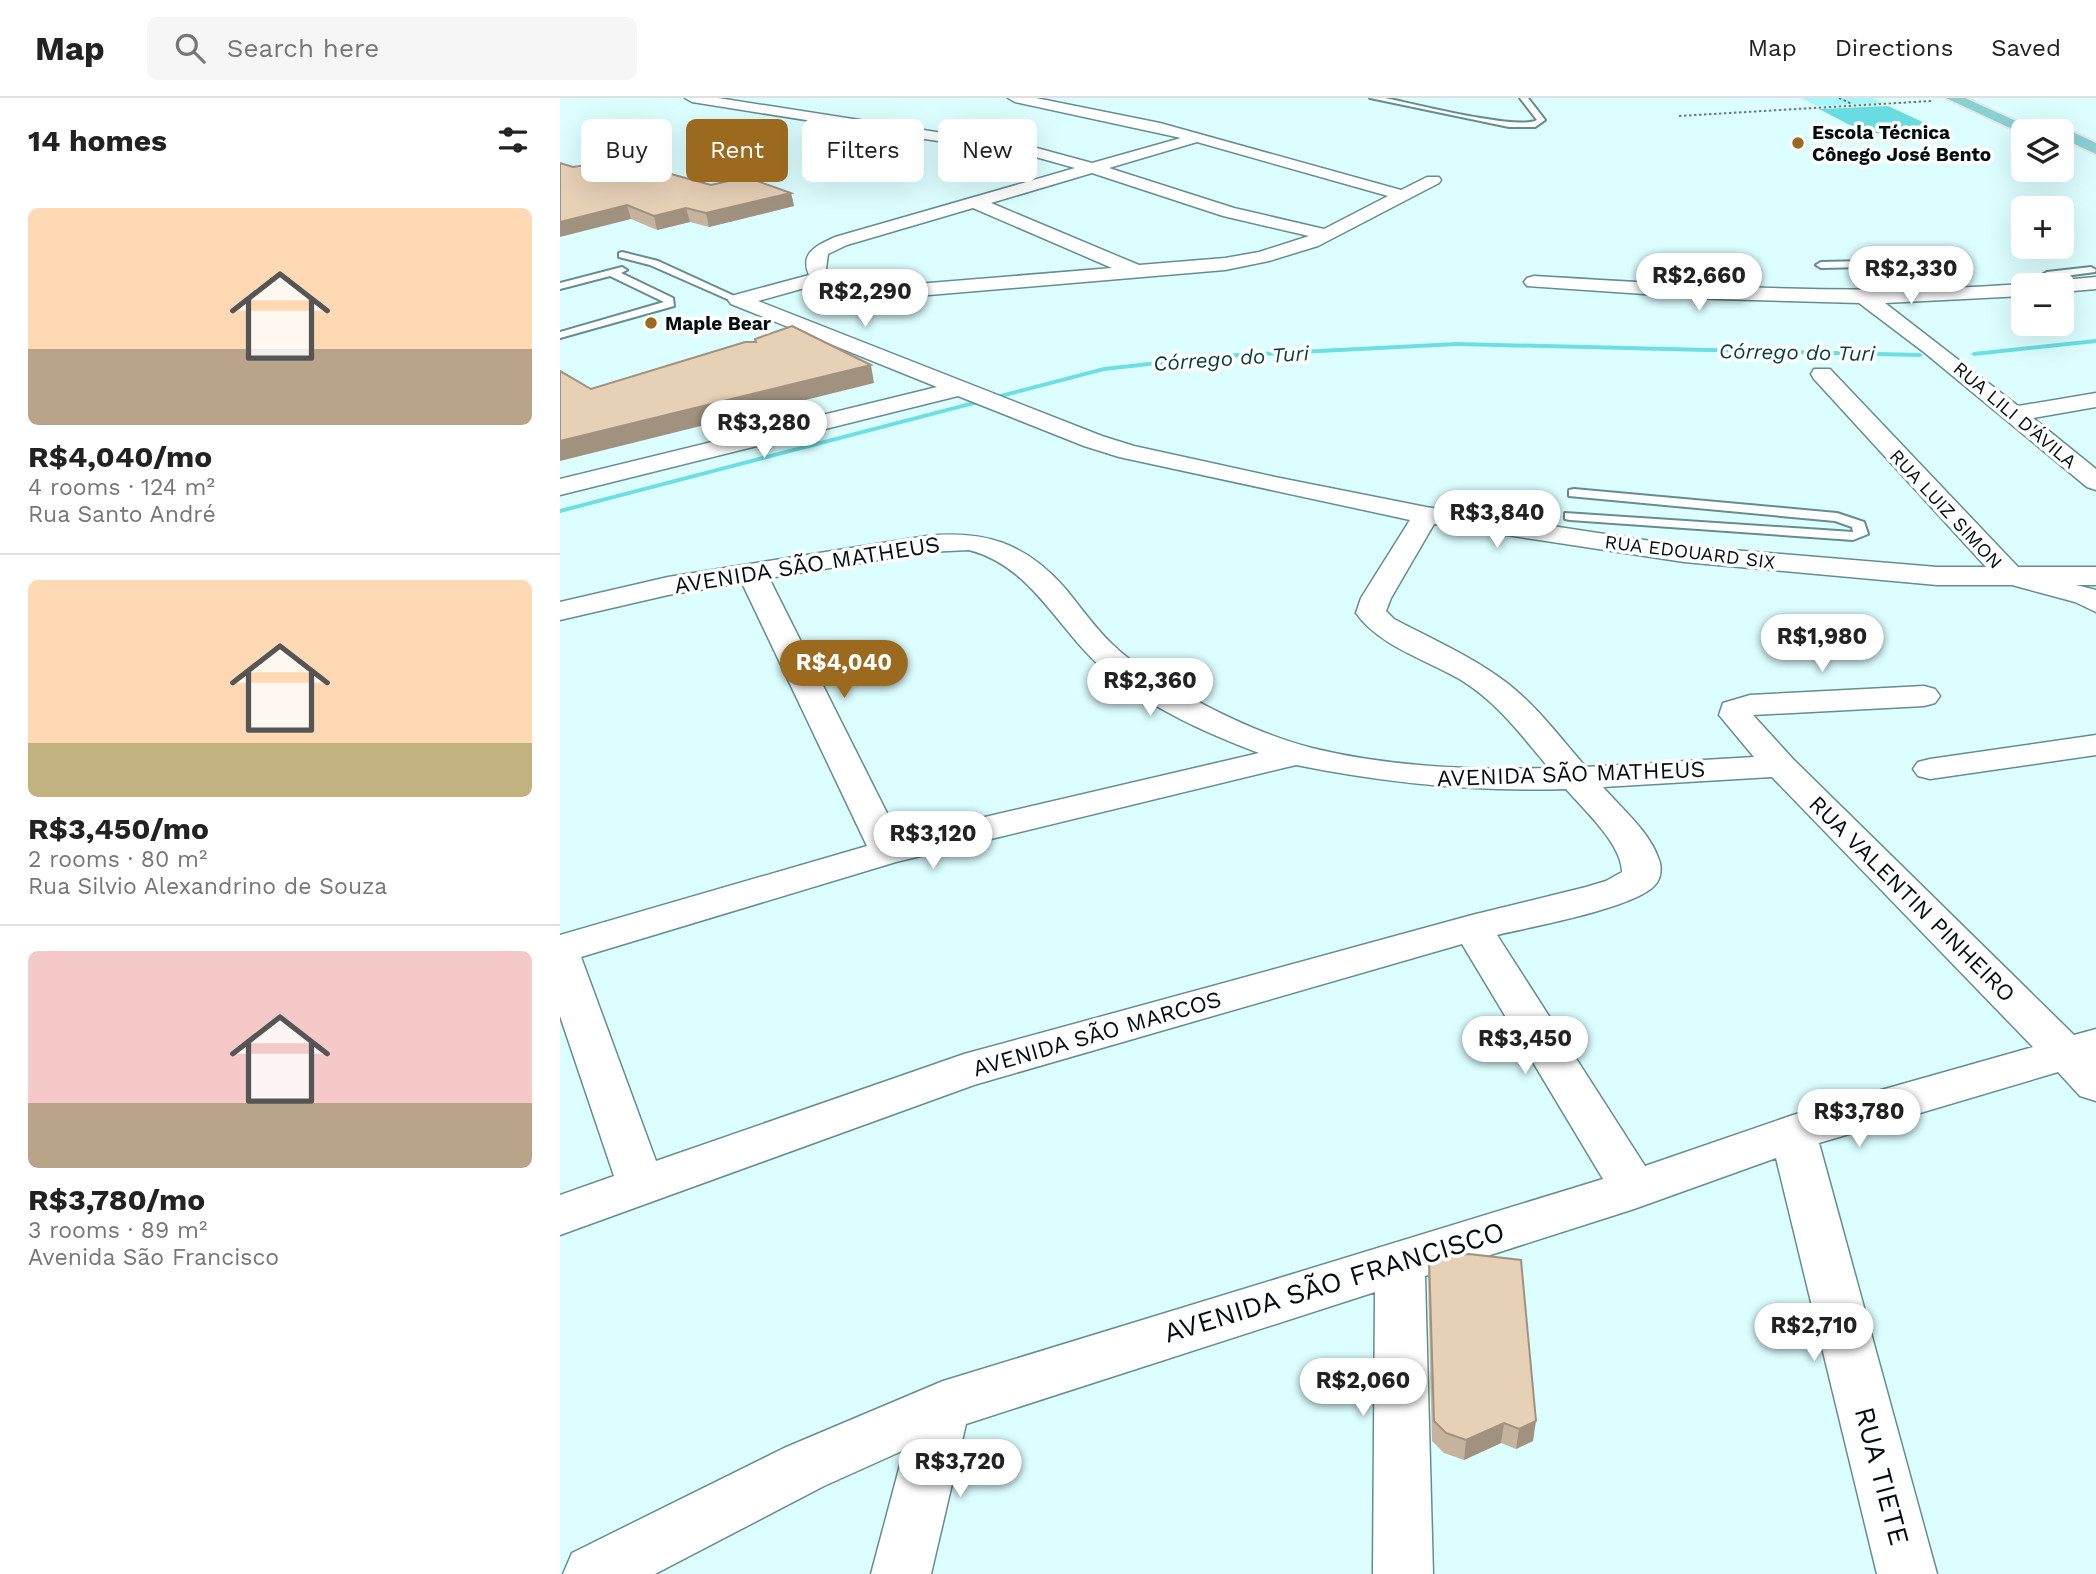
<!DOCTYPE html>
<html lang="en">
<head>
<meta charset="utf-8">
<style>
	:root { --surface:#fff; --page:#f6f6f6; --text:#222; --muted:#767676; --line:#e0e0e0; --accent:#9b6a1e }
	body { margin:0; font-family:"Work Sans",sans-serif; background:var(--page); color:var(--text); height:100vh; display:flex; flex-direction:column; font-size:26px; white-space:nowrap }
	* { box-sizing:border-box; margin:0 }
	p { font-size:23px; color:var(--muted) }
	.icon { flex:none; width:38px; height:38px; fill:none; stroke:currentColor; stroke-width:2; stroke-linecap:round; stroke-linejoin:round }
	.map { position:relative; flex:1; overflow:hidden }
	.panel { display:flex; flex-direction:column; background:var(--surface); width:560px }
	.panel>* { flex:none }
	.hud { position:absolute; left:21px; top:21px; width:665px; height:63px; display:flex; gap:14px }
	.controls { position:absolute; left:1451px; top:21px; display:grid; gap:14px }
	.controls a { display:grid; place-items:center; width:63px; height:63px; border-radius:10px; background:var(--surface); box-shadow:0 7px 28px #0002; font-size:35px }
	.price { position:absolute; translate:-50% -60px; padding:0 16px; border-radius:24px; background:#fff; color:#222; font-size:23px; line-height:46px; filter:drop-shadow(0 2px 4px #0008) }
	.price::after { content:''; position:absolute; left:50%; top:42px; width:21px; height:16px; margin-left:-10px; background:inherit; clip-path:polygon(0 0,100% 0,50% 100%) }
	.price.active { background:var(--accent); color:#fff }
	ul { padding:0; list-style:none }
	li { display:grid; align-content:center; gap:14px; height:371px; padding:0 28px }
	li+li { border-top:2px solid var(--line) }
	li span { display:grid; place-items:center; height:217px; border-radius:10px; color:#555 }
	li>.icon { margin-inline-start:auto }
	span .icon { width:126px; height:126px; fill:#fffc; stroke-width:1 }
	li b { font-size:30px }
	h2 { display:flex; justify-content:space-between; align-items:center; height:84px; padding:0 28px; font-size:30px }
	.tag { padding:0 24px; border-radius:10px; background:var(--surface); box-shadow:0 7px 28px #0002; font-size:24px; line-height:63px }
	.tag.active { background:var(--accent); color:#fff }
	header { display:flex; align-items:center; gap:42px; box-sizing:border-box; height:98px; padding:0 35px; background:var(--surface); border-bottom:2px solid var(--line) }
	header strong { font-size:33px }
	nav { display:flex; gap:38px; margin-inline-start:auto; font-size:24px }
	.search { width:490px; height:63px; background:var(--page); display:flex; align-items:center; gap:18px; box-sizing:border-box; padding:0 24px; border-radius:10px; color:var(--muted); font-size:26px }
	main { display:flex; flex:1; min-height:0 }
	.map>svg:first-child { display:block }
</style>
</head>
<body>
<header>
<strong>Map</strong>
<div class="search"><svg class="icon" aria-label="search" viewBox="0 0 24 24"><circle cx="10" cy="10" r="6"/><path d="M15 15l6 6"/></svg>Search here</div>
<nav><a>Map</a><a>Directions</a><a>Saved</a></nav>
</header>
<main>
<section class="panel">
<h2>14 homes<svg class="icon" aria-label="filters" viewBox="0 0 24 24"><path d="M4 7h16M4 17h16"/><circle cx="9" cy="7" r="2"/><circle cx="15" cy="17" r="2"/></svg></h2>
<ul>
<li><span style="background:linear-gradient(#ffd9b3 65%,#b9a48a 0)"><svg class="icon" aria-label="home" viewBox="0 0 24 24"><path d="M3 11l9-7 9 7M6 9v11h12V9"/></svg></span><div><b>R$4,040/mo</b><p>4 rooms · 124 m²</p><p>Rua Santo André</p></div></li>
<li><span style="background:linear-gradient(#ffd9b3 75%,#c2b280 0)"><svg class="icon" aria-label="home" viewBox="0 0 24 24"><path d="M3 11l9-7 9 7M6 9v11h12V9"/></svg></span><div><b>R$3,450/mo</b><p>2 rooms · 80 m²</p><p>Rua Silvio Alexandrino de Souza</p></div></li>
<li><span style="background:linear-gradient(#f6c9c9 70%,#b9a48a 0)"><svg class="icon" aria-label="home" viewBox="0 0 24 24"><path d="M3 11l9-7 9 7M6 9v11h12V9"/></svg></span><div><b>R$3,780/mo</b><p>3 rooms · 89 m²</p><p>Avenida São Francisco</p></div></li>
</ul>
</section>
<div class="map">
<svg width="1536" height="1476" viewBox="0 0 1536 1476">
	<rect width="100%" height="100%" fill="#dcfeff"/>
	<path fill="#a5f6fa" d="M 1241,0 L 1313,0 L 1323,5 L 1257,8 Z"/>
	<path fill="#68dce1" d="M 1328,8 L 1380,32 L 1307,36 L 1259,11 Z"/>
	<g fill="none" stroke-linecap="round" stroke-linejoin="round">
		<path fill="#6bdfe4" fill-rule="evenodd" d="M 1536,241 L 1536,245 L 1414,258 L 1411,256 L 1414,254 Z
			M 897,244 L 1360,255 L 1363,257 L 1360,259 L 897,248 L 661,260 L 544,273 L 0,415 L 0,411 L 544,269 L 661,256 Z"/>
		<g stroke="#668d8e" stroke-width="4">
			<path id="service" d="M 810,0 L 825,0 C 850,5 960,33 977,22 L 960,0 L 968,0 L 985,22 L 975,29 L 949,29 Z
				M 62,154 L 98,163 L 183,202 L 174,204 L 90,167 L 59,159 L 59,155 Z
				M 1349,162 L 1361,165 L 1404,195 L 1395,197 L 1349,168 L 1261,170 L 1256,167 L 1261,164 Z
				M 62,169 L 67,172 L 61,175 L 113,200 L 114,208 L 0,240 L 0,234 L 104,204 L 50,178 L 0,191 L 0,185 Z
				M 1531,169 L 1536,172 L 1535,174 L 1497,179 L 1508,188 L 1503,191 L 1502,187 L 1495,187 L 1482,177 L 1487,174 Z
				M 1014,391 L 1277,415 L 1304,424 L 1308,436 L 1293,442 L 1010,422 L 1005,421 L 1005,415 L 1293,434 L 1292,429 L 1275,423 L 1009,398 L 1009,392 Z"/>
		</g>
		<g stroke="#668d8e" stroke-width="3">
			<path id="minor" d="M 125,0 L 158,0 L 473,49 L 532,65 L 621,40 L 455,4 L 448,0 L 476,0 L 600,25 L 841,92 L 867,79 L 879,79 L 881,82 L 879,85 L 758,148 L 709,163 L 665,172 L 357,198 L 295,196 L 259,186 L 198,203 L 542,338 L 574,348 L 715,379 L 866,409 L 1124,448 L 1377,469 L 1426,469 L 1254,281 L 1251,276 L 1254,271 L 1270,271 L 1458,469 L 1536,469 L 1536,487 L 1516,487 L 1536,492 L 1536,514 L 1515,504 L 1452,487 L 1377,487 L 1124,464 L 874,426 L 831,500 L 826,513 L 834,521 C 872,541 913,559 947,585 C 977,608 1001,641 1026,669 L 1194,659 L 1159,617 L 1163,605 L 1190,597 L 1364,588 L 1375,591 L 1380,598 L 1375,605 L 1364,608 L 1193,617 L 1233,661 L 1514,937 L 1536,931 L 1536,1003 L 1520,998 L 1498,974 L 1259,1045 L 1377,1476 L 1317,1476 L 1216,1060 L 1074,1111 L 865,1178 L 873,1476 L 813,1476 L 815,1194 L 406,1326 L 371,1476 L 311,1476 L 344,1352 L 264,1388 L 95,1476 L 3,1476 L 12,1455 L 224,1350 L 383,1283 L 1043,1081 L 902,846 L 414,987 L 0,1137 L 0,1097 L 54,1078 L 0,918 L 0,837 L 307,748 L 182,485 L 108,497 L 0,522 L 0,504 L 108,479 L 367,438 C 424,432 465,445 504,489 C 520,508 534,529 552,546 C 576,569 606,587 635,602 C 671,621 712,640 752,650 C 829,669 910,672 989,670 C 962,638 937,604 901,582 C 867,562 819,548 796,515 L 801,500 L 850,422 L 559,359 L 524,348 L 398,298 L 0,397 L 0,381 L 377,289 L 171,206 L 168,202 L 171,198 L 249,177 C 239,154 258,147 275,139 L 515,70 L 472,58 L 132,4 ZM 637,44 L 828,98 L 764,131 L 674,110 L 549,70 ZM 532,75 L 663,118 L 749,138 L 699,154 L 665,160 L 579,167 L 431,105 ZM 413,110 L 552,170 L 357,186 L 295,184 L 268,176 L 266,171 L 268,156 L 287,147 ZM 409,452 C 474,469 498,534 547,574 C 592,611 646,635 699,655 L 339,739 L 209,480 L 367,454 ZM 736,667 C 826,685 914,694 1006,691 C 1024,712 1062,746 1062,774 L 1046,783 L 1026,789 L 912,817 L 404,956 L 96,1063 L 21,859 L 336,764 ZM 1212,679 L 1473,949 L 1233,1017 L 1085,1068 L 937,837 C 970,829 1075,810 1095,787 C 1101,781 1102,769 1099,762 C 1090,734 1062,711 1043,689 Z
				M 974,178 C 1137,188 1299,198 1463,186 L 1468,187 L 1463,187 L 1463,198 L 1325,205 L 1458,308 L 1536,295 L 1536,309 L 1473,320 L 1536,371 L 1536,392 L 1527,389 L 1365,255 L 1299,205 L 1157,201 L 967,188 L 964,184 L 967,180 Z
				M 1536,179 L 1536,191 L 1502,194 L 1502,187 L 1493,187 L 1502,182 Z
				M 1536,637 L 1536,657 L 1370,681 L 1358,678 L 1353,671 L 1358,664 L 1370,661 Z"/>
		</g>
		<g stroke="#e6e7e7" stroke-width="4">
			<path id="primary" d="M 1386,0 L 1405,0 L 1478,33 L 1463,33 L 1463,36 Z
				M 1502,29 L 1536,45 L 1536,56 L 1502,40 L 1502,33 L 1495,33 Z"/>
		</g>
		<path stroke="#667c7d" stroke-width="2" stroke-dasharray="2.5 2.5" stroke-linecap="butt" d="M 1279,0 L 1292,6
			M 1119,18 L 1371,3"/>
		<use href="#service" fill="#fff" fill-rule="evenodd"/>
		<use href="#minor" fill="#fff" fill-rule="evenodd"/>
		<use href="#primary" fill="#89d0d3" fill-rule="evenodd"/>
	</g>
	<path fill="#c6b39d" d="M 13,69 L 151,87 L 231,95 L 234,108 L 149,129 L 130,124 L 97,132 L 71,121 Z
		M 869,1159 L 973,1343 L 956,1351 L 941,1345 L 904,1362 L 884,1355 L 872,1343 L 868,1180 Z"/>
	<path fill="#a1927f" d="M 231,95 L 234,108 L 149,129 L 146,115 Z
		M 67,107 L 71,121 L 0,139 L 0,124 Z
		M 126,110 L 130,124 L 97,132 L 94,118 Z
		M 311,267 L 314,285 L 0,363 L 0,343 Z
		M 976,1323 L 973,1343 L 956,1351 L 959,1331 Z
		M 944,1325 L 941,1345 L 904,1362 L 906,1342 Z"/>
	<path fill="#e6d0b6" stroke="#a1927f" stroke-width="2" d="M 60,62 L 151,87 L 186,79 L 231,95 L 146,115 L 126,110 L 94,118 L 67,107 L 0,124 L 0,65 L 13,69 Z
		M 232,228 L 311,267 L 0,343 L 0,273 L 31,291 L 185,244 L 196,244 L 195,241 Z
		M 909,1156 L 961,1162 L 976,1323 L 959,1331 L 944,1325 L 906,1342 L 886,1335 L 874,1323 L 869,1159 Z"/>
	<g fill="#9b6a1e" stroke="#fff" stroke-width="2.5">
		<circle cx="1238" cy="45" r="7"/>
		<circle cx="91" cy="225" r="7"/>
	</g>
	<g text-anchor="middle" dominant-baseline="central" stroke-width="7" stroke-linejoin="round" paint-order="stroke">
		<g font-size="19" font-weight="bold" fill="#020e0f" stroke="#fff" text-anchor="start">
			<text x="1252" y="34">Escola Técnica<tspan x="1252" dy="22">Cônego José Bento</tspan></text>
			<text x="105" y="225">Maple Bear</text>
		</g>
		<g font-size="19" fill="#020e0f" stroke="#fff">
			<text transform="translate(1455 317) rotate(40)">RUA LILI D'ÁVILA</text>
			<text transform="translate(1386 411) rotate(47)">RUA LUIZ SIMON</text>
			<text transform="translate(1130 454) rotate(7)">RUA EDOUARD SIX</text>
		</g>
		<g font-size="21" font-style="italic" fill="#033d3f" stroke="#fff">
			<text transform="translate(1237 254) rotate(1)">Córrego do Turi</text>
			<text transform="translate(671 260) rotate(-4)">Córrego do Turi</text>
		</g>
		<g font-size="23" fill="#020e0f" stroke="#fff">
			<text transform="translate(247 467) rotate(-9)">AVENIDA SÃO MATHEUS</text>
			<text transform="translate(1011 676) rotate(-2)">AVENIDA SÃO MATHEUS</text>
			<text transform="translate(1352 801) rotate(45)">RUA VALENTIN PINHEIRO</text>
			<text transform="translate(537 936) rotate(-16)">AVENIDA SÃO MARCOS</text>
		</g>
		<g font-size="28" fill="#020e0f" stroke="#fff">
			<text transform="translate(774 1184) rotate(-17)">AVENIDA SÃO FRANCISCO</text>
			<text transform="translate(1322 1378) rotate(75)">RUA TIETE</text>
		</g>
	</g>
</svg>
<div class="controls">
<a><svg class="icon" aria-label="layers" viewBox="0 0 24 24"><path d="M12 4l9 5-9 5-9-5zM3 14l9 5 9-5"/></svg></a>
<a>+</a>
<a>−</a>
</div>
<b class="price" style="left:1351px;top:208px">R$2,330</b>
<b class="price" style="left:1139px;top:215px">R$2,660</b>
<b class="price" style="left:305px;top:231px">R$2,290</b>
<b class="price" style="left:204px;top:362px">R$3,280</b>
<b class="price" style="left:937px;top:452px">R$3,840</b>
<b class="price" style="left:1262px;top:576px">R$1,980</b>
<b class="price active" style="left:284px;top:602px">R$4,040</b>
<b class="price" style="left:590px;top:620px">R$2,360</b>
<b class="price" style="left:373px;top:773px">R$3,120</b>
<b class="price" style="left:965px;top:978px">R$3,450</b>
<b class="price" style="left:1299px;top:1051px">R$3,780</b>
<b class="price" style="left:1254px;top:1265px">R$2,710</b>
<b class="price" style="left:803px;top:1320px">R$2,060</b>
<b class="price" style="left:400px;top:1401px">R$3,720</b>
<div class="hud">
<a class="tag">Buy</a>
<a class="tag active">Rent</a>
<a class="tag">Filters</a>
<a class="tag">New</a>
</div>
</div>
</main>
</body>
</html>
